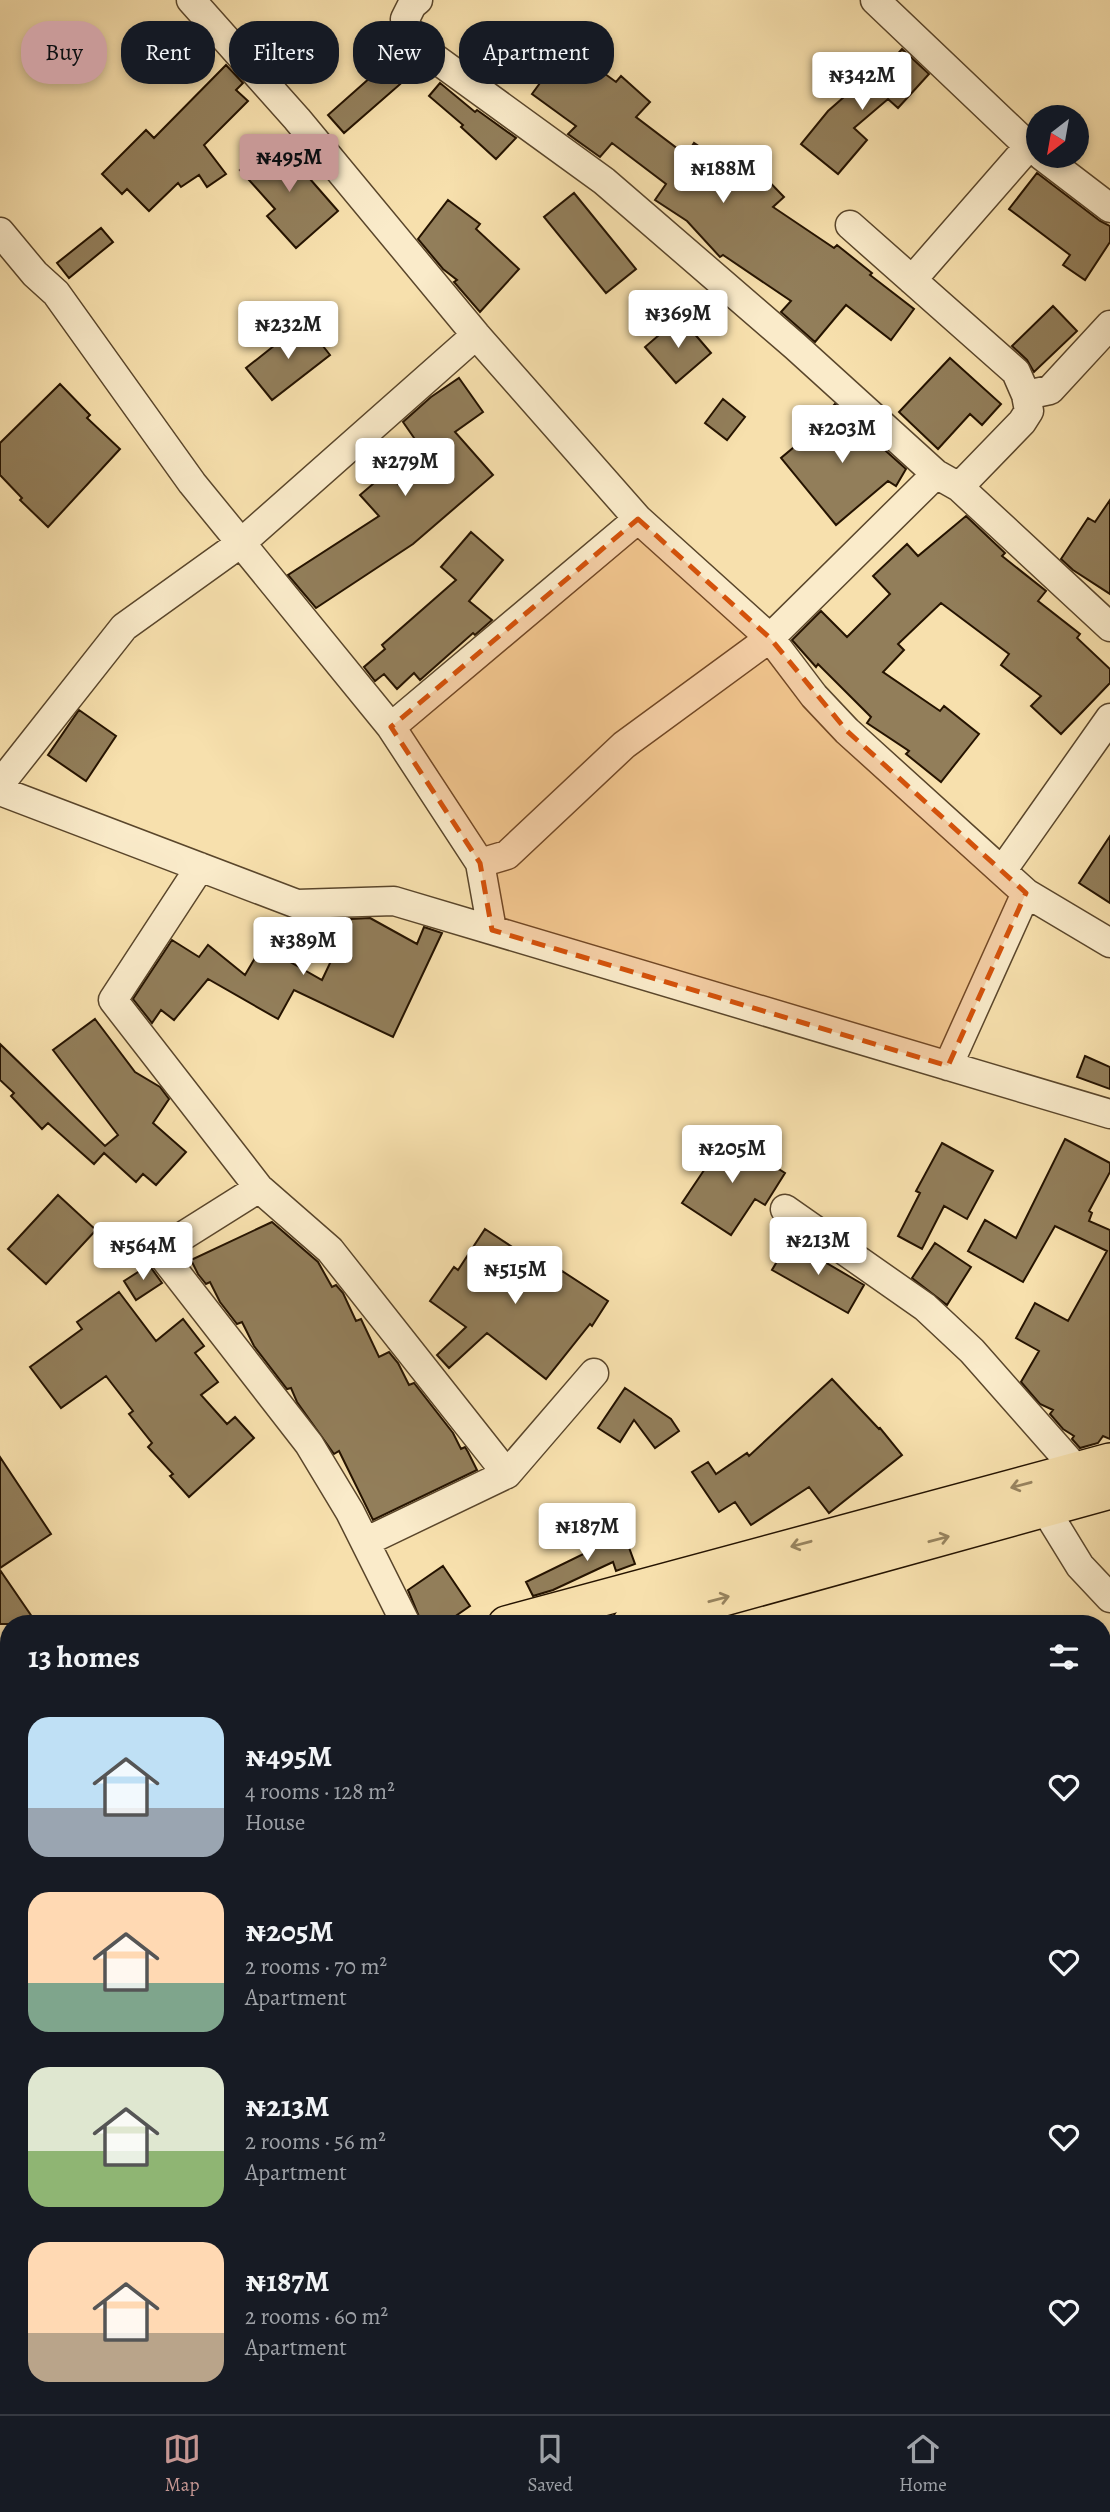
<!DOCTYPE html>
<html lang="en">
<head>
<meta charset="utf-8">
<style>
	:root { --surface:#171b24; --page:#20242c; --text:#f1f3f6; --muted:#9ea1a6; --line:#363941; --accent:#c59692 }
	body { margin:0; font-family:Alegreya,serif; background:var(--page); color:var(--text); height:100vh; display:flex; flex-direction:column; font-size:26px; white-space:nowrap }
	* { box-sizing:border-box; margin:0 }
	p { font-size:23px; color:var(--muted) }
	.icon { flex:none; width:38px; height:38px; fill:none; stroke:currentColor; stroke-width:2; stroke-linecap:round; stroke-linejoin:round }
	.map { position:relative; flex:1; overflow:hidden }
	.details { position:absolute; left:0px; top:1615px; width:1111px; height:800px; display:flex; flex-direction:column; background:var(--surface); border-radius:28px 28px 0 0; box-shadow:0 4px 10px #0003 }
	.details>* { flex:none }
	.top-card { position:absolute; left:21px; top:21px; width:700px; height:63px; display:flex; gap:14px }
	.needle { width:46px; rotate:211deg }
	.controls { position:absolute; left:1026px; top:105px; display:grid; gap:14px }
	.controls a { display:grid; place-items:center; width:63px; height:63px; border-radius:50%; background:var(--surface); box-shadow:0 4px 10px #0003; font-size:35px }
	.price { position:absolute; translate:-50% -60px; padding:0 16px; border-radius:7px; background:#fff; color:#222; font-size:23px; line-height:46px; filter:drop-shadow(0 2px 4px #0008) }
	.price::after { content:''; position:absolute; left:50%; top:42px; width:21px; height:16px; margin-left:-10px; background:inherit; clip-path:polygon(0 0,100% 0,50% 100%) }
	.price.active { background:var(--accent); color:#111 }
	ul { padding:0; list-style:none }
	li { display:flex; align-items:center; gap:21px; height:175px; padding:0 28px }
	li span { display:grid; place-items:center; flex:none; width:196px; height:140px; border-radius:21px; color:#555 }
	li>.icon { margin-inline-start:auto }
	span .icon { width:84px; height:84px; fill:#fffc; stroke-width:1 }
	li b { font-size:30px }
	h2 { display:flex; justify-content:space-between; align-items:center; height:84px; padding:0 28px; font-size:30px }
	.tag { padding:0 24px; border-radius:28px; background:var(--surface); box-shadow:0 4px 10px #0003; font-size:24px; line-height:63px }
	.tag.active { background:var(--accent); color:#111 }
	.tabs { display:flex; justify-content:space-around; align-items:center; height:98px; border-top:2px solid var(--line); background:var(--surface); font-size:19px; color:var(--muted) }
	.tabs a { display:grid; justify-items:center; gap:4px }
	.tabs .active { color:var(--accent) }
	.map>svg:first-child { display:block }
</style>
</head>
<body>
<div class="map">
<svg width="1110" height="2414" viewBox="0 0 1110 2414">
	<rect width="100%" height="100%" fill="#f7e0ad"/>
	<filter id="stains"><feTurbulence type="fractalNoise" baseFrequency=".00286" numOctaves="4"/><feColorMatrix values="0 0 0 0 .2 0 0 0 0 .09 0 0 0 0 .02 0 0 0 .5 -.17"/></filter>
	<radialGradient id="worn" r=".72"><stop offset=".6" stop-color="#630" stop-opacity="0"/><stop offset="1" stop-color="#630" stop-opacity=".3"/></radialGradient>
	<path fill="#927e5a" stroke="#251300" stroke-width="2" d="M 567,46 L 616,82 L 621,76 L 650,102 L 636,117 L 686,155 L 694,143 L 744,177 L 755,167 L 784,197 L 773,207 L 834,248 L 837,245 L 872,273 L 870,275 L 914,309 L 891,340 L 846,305 L 815,342 L 781,312 L 791,301 L 723,255 L 720,257 L 687,221 L 655,200 L 666,184 L 612,143 L 600,157 L 568,134 L 576,126 L 532,94 Z
		M 902,49 L 929,74 L 898,108 L 888,99 L 854,128 L 867,140 L 838,174 L 801,144 L 828,111 L 860,83 L 866,90 Z
		M 389,61 L 406,79 L 344,133 L 328,115 Z
		M 226,65 L 243,83 L 236,90 L 248,101 L 204,145 L 226,174 L 207,187 L 199,175 L 181,187 L 178,183 L 149,211 L 127,189 L 122,194 L 102,174 L 146,130 L 154,138 Z
		M 440,83 L 475,112 L 477,110 L 516,138 L 496,159 L 461,127 L 463,125 L 429,96 Z
		M 275,139 L 338,211 L 296,248 L 267,216 L 275,209 L 240,170 Z
		M 1037,173 L 1100,221 L 1110,226 L 1110,242 L 1085,280 L 1063,265 L 1070,255 L 1009,209 Z
		M 574,193 L 636,269 L 606,293 L 544,217 Z
		M 448,200 L 480,224 L 476,229 L 519,269 L 480,312 L 454,282 L 457,280 L 443,269 L 418,239 Z
		M 101,228 L 113,242 L 69,278 L 57,263 Z
		M 1053,306 L 1077,331 L 1034,372 L 1027,360 L 1012,346 Z
		M 680,317 L 711,353 L 676,383 L 645,347 Z
		M 304,322 L 330,355 L 272,400 L 246,368 Z
		M 950,358 L 1001,404 L 982,425 L 970,414 L 938,449 L 899,412 Z
		M 459,378 L 483,412 L 455,432 L 493,475 L 413,544 L 316,608 L 288,575 L 379,516 L 360,495 L 387,472 L 398,484 L 428,458 L 403,422 L 431,397 Z
		M 60,384 L 90,415 L 87,418 L 120,449 L 48,527 L 20,500 L 22,498 L 0,475 L 0,443 Z
		M 723,399 L 745,417 L 727,440 L 705,423 Z
		M 835,404 L 856,424 L 854,426 L 868,435 L 906,469 L 896,486 L 888,481 L 836,525 L 781,458 L 824,422 L 821,419 Z
		M 1110,500 L 1110,594 L 1073,570 L 1061,559 L 1088,518 L 1095,522 Z
		M 966,516 L 1005,553 L 1002,556 L 1046,591 L 1038,601 L 1080,634 L 1077,638 L 1110,669 L 1110,683 L 1061,734 L 1031,706 L 1041,696 L 1001,665 L 1009,654 L 941,603 L 898,644 L 904,650 L 883,672 L 940,711 L 944,706 L 979,734 L 941,782 L 906,754 L 909,751 L 867,723 L 871,717 L 818,664 L 816,667 L 792,640 L 821,611 L 847,637 L 890,594 L 873,576 L 907,544 L 918,556 Z
		M 471,532 L 503,560 L 469,601 L 492,620 L 475,635 L 473,633 L 420,680 L 414,673 L 397,689 L 384,674 L 375,681 L 364,667 L 385,649 L 382,645 L 456,580 L 441,567 Z
		M 79,710 L 116,736 L 86,781 L 48,755 Z
		M 1110,836 L 1110,903 L 1079,883 Z
		M 370,918 L 417,944 L 424,927 L 442,933 L 393,1037 L 294,990 L 278,1019 L 208,979 L 174,1020 L 161,1010 L 152,1023 L 133,999 L 172,940 L 199,957 L 208,945 L 245,975 L 262,946 L 322,980 L 351,919 Z
		M 95,1019 L 135,1072 L 160,1087 L 169,1099 L 153,1123 L 186,1152 L 156,1185 L 143,1174 L 136,1182 L 104,1153 L 94,1164 L 48,1123 L 42,1129 L 11,1096 L 14,1093 L 0,1080 L 0,1044 L 105,1146 L 118,1135 L 53,1050 Z
		M 1085,1056 L 1110,1067 L 1110,1089 L 1077,1077 Z
		M 727,1136 L 785,1173 L 765,1205 L 755,1199 L 731,1235 L 682,1203 Z
		M 1065,1139 L 1110,1163 L 1110,1172 L 1089,1211 L 1092,1213 L 1089,1221 L 1110,1230 L 1110,1439 L 1103,1436 L 1098,1443 L 1080,1448 L 1072,1439 L 1074,1436 L 1063,1429 L 1050,1414 L 1053,1410 L 1040,1404 L 1021,1382 L 1039,1351 L 1016,1338 L 1035,1303 L 1068,1321 L 1107,1251 L 1055,1226 L 1023,1282 L 968,1251 L 985,1220 L 1016,1238 Z
		M 942,1143 L 993,1171 L 967,1219 L 944,1206 L 922,1249 L 898,1236 L 920,1193 L 916,1191 Z
		M 58,1195 L 96,1230 L 46,1284 L 8,1249 Z
		M 272,1222 L 318,1262 L 332,1287 L 336,1285 L 343,1293 L 356,1321 L 361,1319 L 379,1357 L 389,1352 L 398,1363 L 409,1385 L 414,1383 L 453,1433 L 461,1449 L 465,1447 L 468,1452 L 477,1470 L 373,1520 L 339,1451 L 334,1454 L 297,1402 L 291,1388 L 287,1389 L 254,1346 L 242,1322 L 237,1324 L 220,1302 L 210,1282 L 206,1284 L 198,1274 L 191,1260 Z
		M 485,1229 L 558,1277 L 562,1271 L 608,1301 L 592,1326 L 590,1324 L 546,1379 L 487,1333 L 449,1368 L 437,1355 L 466,1327 L 430,1301 L 454,1267 L 458,1270 Z
		M 789,1241 L 864,1285 L 848,1313 L 772,1270 Z
		M 935,1243 L 971,1267 L 947,1305 L 912,1278 Z
		M 149,1265 L 162,1283 L 136,1300 L 124,1281 Z
		M 119,1292 L 156,1341 L 183,1319 L 204,1346 L 195,1353 L 218,1382 L 201,1395 L 227,1424 L 235,1417 L 254,1438 L 189,1497 L 170,1476 L 173,1474 L 148,1447 L 152,1443 L 129,1414 L 133,1411 L 106,1376 L 61,1408 L 30,1367 L 82,1329 L 77,1322 Z
		M 832,1379 L 879,1429 L 880,1428 L 902,1455 L 829,1513 L 809,1487 L 751,1525 L 735,1502 L 719,1512 L 692,1472 L 708,1462 L 716,1474 L 747,1453 L 749,1456 Z
		M 625,1388 L 671,1419 L 679,1431 L 655,1448 L 634,1420 L 620,1442 L 598,1428 Z
		M 0,1457 L 51,1534 L 0,1568 Z
		M 620,1523 L 635,1564 L 616,1571 L 613,1562 L 553,1590 L 533,1596 L 526,1582 L 606,1543 L 601,1530 Z
		M 443,1566 L 470,1606 L 444,1624 L 422,1624 L 408,1590 Z
		M 0,1570 L 37,1624 L 0,1624 Z"/>
	<g fill="none" stroke-linecap="round" stroke-linejoin="round">
		<g stroke="#5a462b" stroke-width="31">
			<path id="minor" d="M 191,0 L 297,119 L 476,335 L 638,519 L 770,638 L 814,696 L 847,731 L 1026,893 L 1110,943
				M 418,0 L 412,5 L 405,19 L 409,34 L 436,59 L 604,181 L 795,346 L 936,474 L 959,487 L 1110,627
				M 875,0 L 1020,138 L 1038,152
				M 1042,156 L 1110,208
				M 850,225 L 1016,372 L 1026,395 L 1029,411 L 1022,422 L 959,487
				M 0,232 L 35,274 L 56,293 L 192,483 L 391,727 L 480,863 L 492,930
				M 912,280 L 1029,146
				M 1026,395 L 1050,390 L 1110,325
				M 391,727 L 638,519
				M 0,784 L 124,627 L 241,543 L 476,335
				M 0,791 L 297,904 L 394,901 L 1110,1114
				M 480,863 L 507,855 L 624,745 L 770,638 L 936,474
				M 200,867 L 113,1000 L 259,1188
				M 1002,871 L 1110,718
				M 948,1066 L 1026,893
				M 785,1209 L 925,1307 L 972,1351 L 1077,1470
				M 1045,1509 L 1080,1566 L 1110,1598
				M 365,1542 L 507,1474 L 594,1373
				M 406,1624 L 350,1512 L 309,1444 L 159,1251 L 259,1188 L 330,1250 L 507,1474
				M 0,1745 L 9,1757
				M 1102,2034 L 1110,2041
				M 0,2166 L 9,2160
				M 0,2274 L 9,2283
				M 317,2406 L 323,2414
				M 632,2406 L 638,2414
				M 1082,2406 L 1089,2414"/>
		</g>
		<g stroke="#251300" stroke-width="38">
			<path id="major" d="M 506,1624 L 1110,1461
				M 630,1624 L 1110,1491
				M 0,1768 L 9,1766
				M 0,1798 L 9,1796"/>
		</g>
		<use href="#minor" stroke="#faebca" stroke-width="28"/>
		<use href="#major" stroke="#f7e0ad" stroke-width="35"/>
	</g>
	<defs><path id="oneway-shaft" d="M-6 0H5M1.5-3L5.5 0L1.5 3" fill="none" stroke-width="1.6" stroke-linecap="round" stroke-linejoin="round" transform="scale(1.75)"/></defs>
	<g stroke="#98845f">
		<use href="#oneway-shaft" transform="translate(1021 1485) rotate(165)"/>
		<use href="#oneway-shaft" transform="translate(939 1539) rotate(-15)"/>
		<use href="#oneway-shaft" transform="translate(801 1544) rotate(165)"/>
		<use href="#oneway-shaft" transform="translate(719 1599) rotate(-15)"/>
	</g>
	<path fill="#d4520b" fill-opacity="0.2" stroke="#d4520b" stroke-width="5" stroke-dasharray="14 9" stroke-linejoin="round" d="M 638,519 L 770,638 L 847,731 L 1026,893 L 948,1066 L 492,930 L 480,863 L 391,727 Z"/>
	<rect width="100%" height="100%" filter="url(#stains)"/>
	<rect width="100%" height="100%" fill="url(#worn)"/>
</svg>
<div class="controls">
<a><svg class="needle" viewBox="-14 -14 28 28"><path d="M0-13l5 13h-10z" fill="#e53935"/><path d="M0 13l5-13h-10z" fill="#9ea1a6"/></svg></a>
</div>
<b class="price" style="left:862px;top:112px">₦342M</b>
<b class="price active" style="left:289px;top:194px">₦495M</b>
<b class="price" style="left:723px;top:205px">₦188M</b>
<b class="price" style="left:678px;top:350px">₦369M</b>
<b class="price" style="left:288px;top:361px">₦232M</b>
<b class="price" style="left:842px;top:465px">₦203M</b>
<b class="price" style="left:405px;top:498px">₦279M</b>
<b class="price" style="left:303px;top:977px">₦389M</b>
<b class="price" style="left:732px;top:1185px">₦205M</b>
<b class="price" style="left:818px;top:1277px">₦213M</b>
<b class="price" style="left:143px;top:1282px">₦564M</b>
<b class="price" style="left:515px;top:1306px">₦515M</b>
<b class="price" style="left:587px;top:1563px">₦187M</b>
<div class="top-card">
<a class="tag active">Buy</a>
<a class="tag">Rent</a>
<a class="tag">Filters</a>
<a class="tag">New</a>
<a class="tag">Apartment</a>
</div>
<section class="details">
<h2>13 homes<svg class="icon" aria-label="filters" viewBox="0 0 24 24"><path d="M4 7h16M4 17h16"/><circle cx="9" cy="7" r="2"/><circle cx="15" cy="17" r="2"/></svg></h2>
<ul>
<li><span style="background:linear-gradient(#bfe0f5 65%,#9aa5b1 0)"><svg class="icon" aria-label="home" viewBox="0 0 24 24"><path d="M3 11l9-7 9 7M6 9v11h12V9"/></svg></span><div><b>₦495M</b><p>4 rooms · 128 m²</p><p>House</p></div><svg class="icon" aria-label="heart" viewBox="0 0 24 24"><path d="M12 20l-8-8c-3-5 5-10 8-4 3-6 11-1 8 4z"/></svg></li>
<li><span style="background:linear-gradient(#ffd9b3 65%,#7fa58c 0)"><svg class="icon" aria-label="home" viewBox="0 0 24 24"><path d="M3 11l9-7 9 7M6 9v11h12V9"/></svg></span><div><b>₦205M</b><p>2 rooms · 70 m²</p><p>Apartment</p></div><svg class="icon" aria-label="heart" viewBox="0 0 24 24"><path d="M12 20l-8-8c-3-5 5-10 8-4 3-6 11-1 8 4z"/></svg></li>
<li><span style="background:linear-gradient(#dfe7d0 60%,#8fb573 0)"><svg class="icon" aria-label="home" viewBox="0 0 24 24"><path d="M3 11l9-7 9 7M6 9v11h12V9"/></svg></span><div><b>₦213M</b><p>2 rooms · 56 m²</p><p>Apartment</p></div><svg class="icon" aria-label="heart" viewBox="0 0 24 24"><path d="M12 20l-8-8c-3-5 5-10 8-4 3-6 11-1 8 4z"/></svg></li>
<li><span style="background:linear-gradient(#ffd9b3 65%,#b9a48a 0)"><svg class="icon" aria-label="home" viewBox="0 0 24 24"><path d="M3 11l9-7 9 7M6 9v11h12V9"/></svg></span><div><b>₦187M</b><p>2 rooms · 60 m²</p><p>Apartment</p></div><svg class="icon" aria-label="heart" viewBox="0 0 24 24"><path d="M12 20l-8-8c-3-5 5-10 8-4 3-6 11-1 8 4z"/></svg></li>
</ul>
</section>
</div>
<nav class="tabs">
<a class="active"><svg class="icon" aria-label="map" viewBox="0 0 24 24"><path d="M3 6l6-2 6 2 6-2v14l-6 2-6-2-6 2zM9 4v14M15 6v14"/></svg>Map</a>
<a><svg class="icon" aria-label="saved" viewBox="0 0 24 24"><path d="M7 4h10v16l-5-4-5 4z"/></svg>Saved</a>
<a><svg class="icon" aria-label="home" viewBox="0 0 24 24"><path d="M3 11l9-7 9 7M6 9v11h12V9"/></svg>Home</a>
</nav>
</body>
</html>
